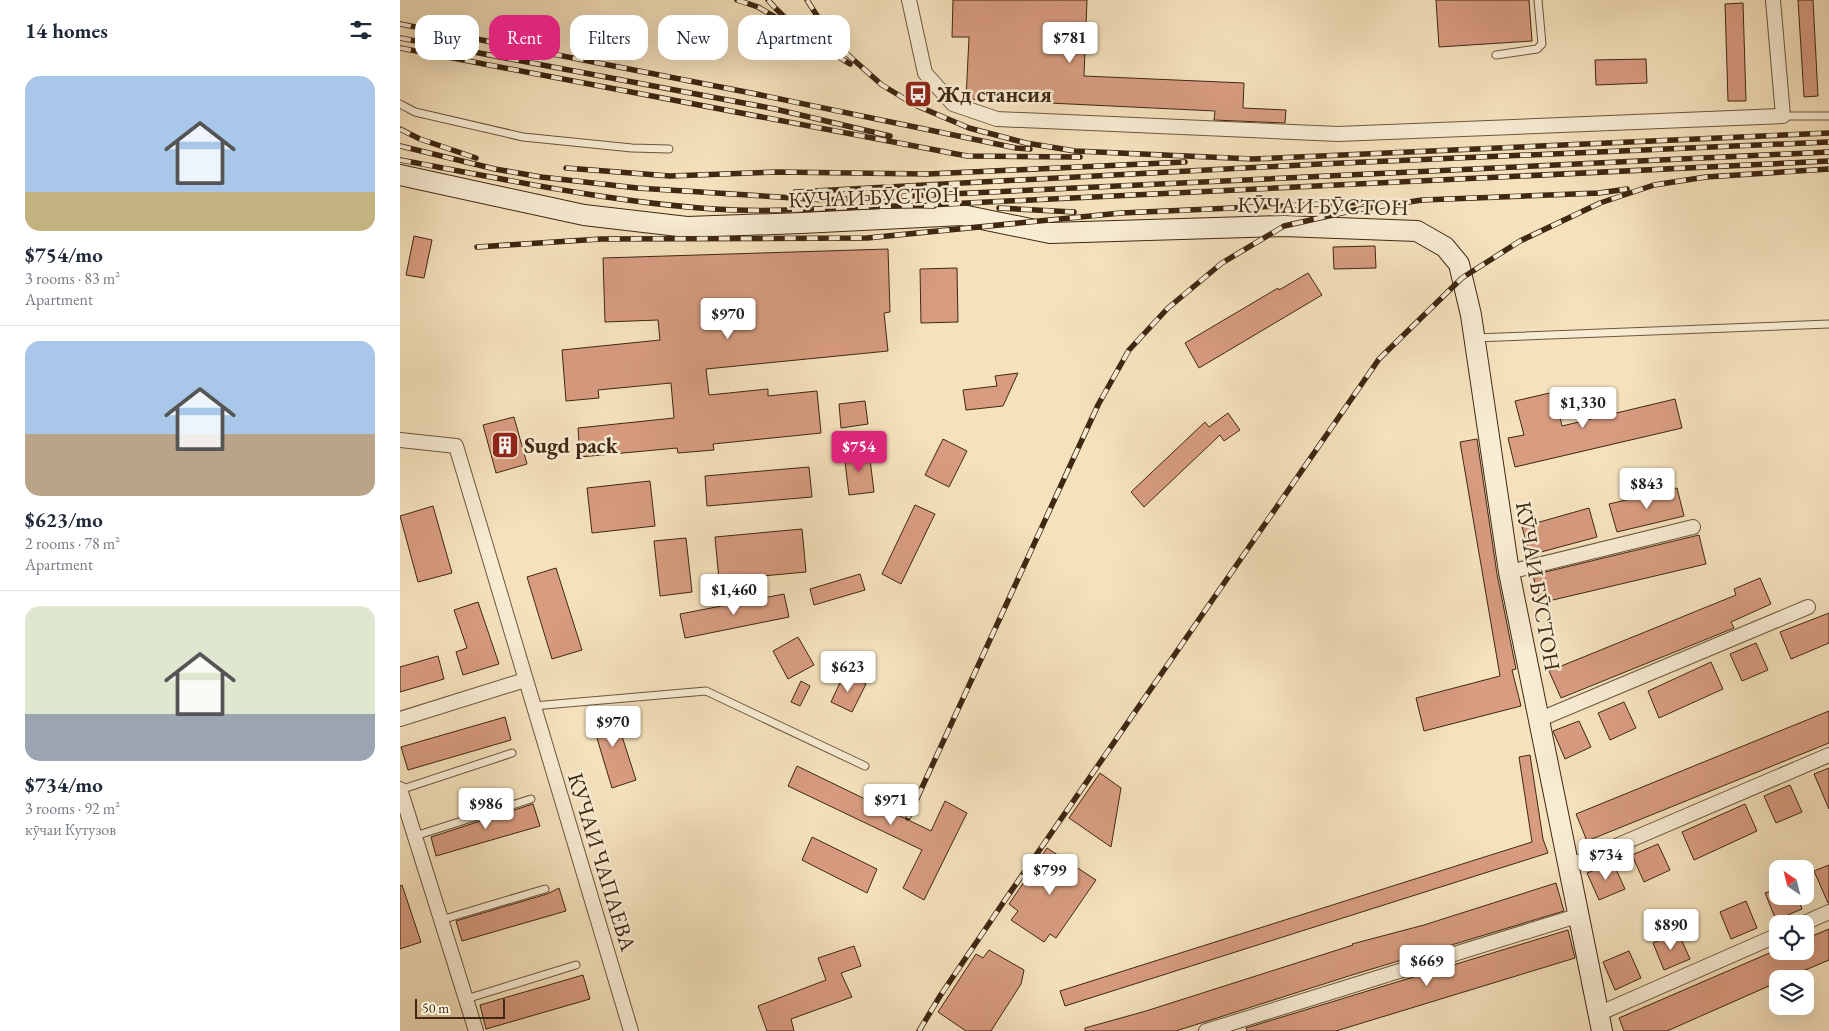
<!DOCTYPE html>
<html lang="en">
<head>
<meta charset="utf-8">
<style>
	:root { --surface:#fff; --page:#f6f6f7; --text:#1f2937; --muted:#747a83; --line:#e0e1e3; --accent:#db2777 }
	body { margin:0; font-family:"EB Garamond",serif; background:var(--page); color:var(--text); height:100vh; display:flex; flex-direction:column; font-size:19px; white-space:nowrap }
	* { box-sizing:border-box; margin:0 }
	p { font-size:16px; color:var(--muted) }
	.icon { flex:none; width:28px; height:28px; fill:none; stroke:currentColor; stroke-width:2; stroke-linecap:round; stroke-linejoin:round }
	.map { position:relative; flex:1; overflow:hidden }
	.side { display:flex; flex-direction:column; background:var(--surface); width:400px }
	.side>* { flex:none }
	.hud { position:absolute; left:15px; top:15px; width:475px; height:45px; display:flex; gap:10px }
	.needle { width:32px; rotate:325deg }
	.controls { position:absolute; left:1369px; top:860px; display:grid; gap:10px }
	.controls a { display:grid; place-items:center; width:45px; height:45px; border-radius:10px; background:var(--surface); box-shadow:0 5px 20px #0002; font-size:25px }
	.scale { position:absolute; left:15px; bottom:12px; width:90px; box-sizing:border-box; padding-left:5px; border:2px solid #3f2711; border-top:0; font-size:14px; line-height:18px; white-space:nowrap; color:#3f2711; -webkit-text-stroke:4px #f8ecd4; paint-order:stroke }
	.price { position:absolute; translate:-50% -42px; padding:0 11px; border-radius:5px; background:#fff; color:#222; font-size:16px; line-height:32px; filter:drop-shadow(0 1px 2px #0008) }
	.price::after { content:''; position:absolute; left:50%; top:30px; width:15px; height:11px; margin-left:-8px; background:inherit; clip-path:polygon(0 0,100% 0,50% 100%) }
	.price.on { background:var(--accent); color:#fff }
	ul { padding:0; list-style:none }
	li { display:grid; align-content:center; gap:10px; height:265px; padding:0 25px }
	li+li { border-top:1px solid var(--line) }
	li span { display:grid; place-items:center; height:155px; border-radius:15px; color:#555 }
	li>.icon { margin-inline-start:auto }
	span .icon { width:90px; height:90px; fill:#fffc; stroke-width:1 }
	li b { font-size:21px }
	h2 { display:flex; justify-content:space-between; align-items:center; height:60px; padding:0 25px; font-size:21px }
	.chip { padding:0 18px; border-radius:15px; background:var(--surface); box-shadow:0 5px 20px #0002; font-size:18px; line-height:45px }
	.chip.on { background:var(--accent); color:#fff }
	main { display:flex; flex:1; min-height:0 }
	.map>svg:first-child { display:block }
</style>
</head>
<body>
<main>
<section class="side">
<h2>14 homes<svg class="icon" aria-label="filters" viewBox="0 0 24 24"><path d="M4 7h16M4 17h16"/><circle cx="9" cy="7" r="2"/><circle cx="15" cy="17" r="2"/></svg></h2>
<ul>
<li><span style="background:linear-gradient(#a9c7e8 75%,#c2b280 0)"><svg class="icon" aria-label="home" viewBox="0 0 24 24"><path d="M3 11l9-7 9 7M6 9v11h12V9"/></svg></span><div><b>$754/mo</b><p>3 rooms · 83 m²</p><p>Apartment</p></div></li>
<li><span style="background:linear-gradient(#a9c7e8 60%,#b9a48a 0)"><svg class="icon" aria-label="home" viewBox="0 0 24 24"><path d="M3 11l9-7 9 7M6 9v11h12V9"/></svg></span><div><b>$623/mo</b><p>2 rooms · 78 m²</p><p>Apartment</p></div></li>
<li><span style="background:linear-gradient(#dfe7d0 70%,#9aa5b1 0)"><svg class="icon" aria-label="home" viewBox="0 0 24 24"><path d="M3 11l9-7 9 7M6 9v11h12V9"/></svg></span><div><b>$734/mo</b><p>3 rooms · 92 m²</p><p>кӯчаи Кутузов</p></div></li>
</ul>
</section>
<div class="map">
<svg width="1429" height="1031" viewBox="0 0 1429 1031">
	<rect width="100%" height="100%" fill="#f5e2bd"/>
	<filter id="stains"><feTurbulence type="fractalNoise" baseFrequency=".004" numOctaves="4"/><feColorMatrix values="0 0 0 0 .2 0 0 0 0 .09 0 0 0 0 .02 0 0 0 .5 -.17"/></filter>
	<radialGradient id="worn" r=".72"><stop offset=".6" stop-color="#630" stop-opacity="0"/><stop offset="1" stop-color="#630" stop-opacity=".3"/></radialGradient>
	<path fill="#d89c80" stroke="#3f2711" d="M 553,0 L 687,0 L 684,76 L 844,83 L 843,108 L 886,110 L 885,123 L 814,120 L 815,111 L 566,99 L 569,37 L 552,37 Z
		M 1036,0 L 1129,0 L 1132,41 L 1039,47 Z
		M 1398,0 L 1413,0 L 1418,96 L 1404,97 Z
		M 1343,3 L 1346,101 L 1328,101 L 1325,4 Z
		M 1246,59 L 1247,83 L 1196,85 L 1195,60 Z
		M 14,236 L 32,240 L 24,278 L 6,275 Z
		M 975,246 L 976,268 L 934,269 L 933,247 Z
		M 488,249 L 490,312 L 484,313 L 488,351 L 306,369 L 309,395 L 368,389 L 368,396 L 417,391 L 421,433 L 313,444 L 314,450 L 278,453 L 277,448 L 180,457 L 178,428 L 274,418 L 271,383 L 198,390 L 199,398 L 166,401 L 162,350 L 260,340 L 258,320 L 205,322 L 203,258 Z
		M 557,268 L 558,322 L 521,323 L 520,269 Z
		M 908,273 L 922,295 L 799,368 L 785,343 L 878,288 L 879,290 Z
		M 618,373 L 603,406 L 566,410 L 563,390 L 597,386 L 595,376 Z
		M 1154,392 L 1162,426 L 1275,399 L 1282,428 L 1115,467 L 1108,438 L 1124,435 L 1115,401 Z
		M 465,401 L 468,424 L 441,428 L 439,404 Z
		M 828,413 L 840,430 L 824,441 L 820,435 L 744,507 L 731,492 L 805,422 L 809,427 Z
		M 114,417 L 127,464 L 96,473 L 83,425 Z
		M 543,439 L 567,451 L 549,487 L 525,475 Z
		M 1077,439 L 1097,574 L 1116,669 L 1112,670 L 1121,706 L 1024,731 L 1016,698 L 1100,676 L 1060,442 Z
		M 469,451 L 474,492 L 449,495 L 444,454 Z
		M 409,467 L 412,497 L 307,506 L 305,476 Z
		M 250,481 L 255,526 L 192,533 L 187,488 Z
		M 1277,488 L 1284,516 L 1217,532 L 1209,504 Z
		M 515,505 L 535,514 L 501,584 L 482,574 Z
		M 33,506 L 52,573 L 18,582 L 0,516 Z
		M 1189,508 L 1197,537 L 1130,555 L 1122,527 Z
		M 402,529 L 406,572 L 319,580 L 315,537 Z
		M 1299,535 L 1306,564 L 1140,603 L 1133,575 Z
		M 286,538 L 292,592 L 260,596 L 254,541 Z
		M 156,568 L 182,650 L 152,659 L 127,577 Z
		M 460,574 L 465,590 L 414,605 L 410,589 Z
		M 1360,578 L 1371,604 L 1331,622 L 1334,628 L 1161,698 L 1149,671 L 1336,595 L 1334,589 Z
		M 384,594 L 389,617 L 285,638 L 280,614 Z
		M 78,602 L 99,664 L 63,675 L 56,652 L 67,648 L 54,610 Z
		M 1429,613 L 1429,643 L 1391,659 L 1380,632 Z
		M 398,637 L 414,665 L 388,679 L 373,651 Z
		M 1356,643 L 1368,670 L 1342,681 L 1330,654 Z
		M 38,656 L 44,679 L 0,692 L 0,667 Z
		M 1311,662 L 1323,689 L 1259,718 L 1248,691 Z
		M 444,674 L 466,684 L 452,712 L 431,702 Z
		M 401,681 L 410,686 L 400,706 L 391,702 Z
		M 1224,702 L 1236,728 L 1210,740 L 1198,713 Z
		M 213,708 L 236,780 L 212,788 L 190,715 Z
		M 1429,711 L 1429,743 L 1187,841 L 1176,814 Z
		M 105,717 L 111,740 L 8,770 L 1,747 Z
		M 1179,721 L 1191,747 L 1165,759 L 1153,731 Z
		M 1130,755 L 1143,839 L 1148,853 L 665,1006 L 660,991 L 1132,842 L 1119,757 Z
		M 397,766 L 531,831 L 545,801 L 567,813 L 524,900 L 503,888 L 522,850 L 388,786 Z
		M 1429,768 L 1429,809 L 1414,774 Z
		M 700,773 L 721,788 L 711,847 L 669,818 Z
		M 1390,785 L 1402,812 L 1376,823 L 1364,796 Z
		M 133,804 L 140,826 L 36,856 L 31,837 Z
		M 1345,804 L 1357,831 L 1294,860 L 1282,832 Z
		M 412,837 L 477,869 L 467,893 L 402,860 Z
		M 1258,844 L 1270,870 L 1244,882 L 1232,855 Z
		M 647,848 L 696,880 L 656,938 L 650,934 L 644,942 L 611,920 L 618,911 L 609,904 Z
		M 1213,863 L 1225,889 L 1199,900 L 1187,873 Z
		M 1429,865 L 1429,903 L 1428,903 L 1414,871 Z
		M 1156,883 L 1164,911 L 952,975 L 776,1031 L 685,1031 L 685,1028 L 746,1011 L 953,945 L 952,944 L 1024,925 Z
		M 2,885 L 21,942 L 0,949 L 0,886 Z
		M 159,888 L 166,911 L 62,941 L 56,921 L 147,894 Z
		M 1378,888 L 1378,896 L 1397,896 L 1402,909 L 1376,920 L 1365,893 Z
		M 1346,901 L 1357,928 L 1331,939 L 1320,912 Z
		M 1429,929 L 1429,960 L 1384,979 L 1378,979 L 1378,982 L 1267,1031 L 1224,1031 L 1219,1018 L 1374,951 L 1405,951 L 1405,939 Z
		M 1168,930 L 1175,958 L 936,1031 L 847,1031 L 846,1028 Z
		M 1278,932 L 1290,959 L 1264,970 L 1253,943 Z
		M 454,946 L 461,966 L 441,973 L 452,997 L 391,1019 L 394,1031 L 367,1031 L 358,1006 L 426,980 L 418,958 Z
		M 589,950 L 624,970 L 621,984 L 591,1031 L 566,1031 L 538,1012 L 576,954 L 583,958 Z
		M 1229,951 L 1241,978 L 1215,990 L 1203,962 Z
		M 183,975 L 190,999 L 86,1029 L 80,1005 Z"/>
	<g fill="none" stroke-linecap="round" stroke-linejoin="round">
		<g stroke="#6c563c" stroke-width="9">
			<path id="lane" d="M 1096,55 L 1137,49 L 1142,44 L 1138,0
				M 0,104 L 15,112 L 123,137 L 232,148 L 269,149
				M 1383,116 L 1429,116
				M 1075,338 L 1429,324
				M 133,706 L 306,691 L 465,766
				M 0,790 L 112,753
				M 15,836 L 131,799
				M 41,920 L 145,889
				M 66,999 L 176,965"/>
		</g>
		<g stroke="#6c563c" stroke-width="16">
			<path id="street" d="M 509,0 L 525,73 L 553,104 L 597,119 L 938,134 L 1383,116 L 1373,0
				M 0,440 L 56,446 L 231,1031
				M 1109,572 L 1293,527
				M 0,719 L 125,680
				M 1138,720 L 1408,607
				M 0,789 L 76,1031
				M 1167,867 L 1429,755
				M 1402,924 L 1429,912
				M 1198,1014 L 1378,935
				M 806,1031 L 1180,915"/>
		</g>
		<g stroke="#3f2711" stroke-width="22">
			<path id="secondary" d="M 0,175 L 184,215 L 287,227 L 402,223 L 562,215 L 650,233 L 884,226 L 1017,231 L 1045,247 L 1059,264 L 1071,315 L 1109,572 L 1202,1031"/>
		</g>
		<use href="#lane" stroke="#f8ecd4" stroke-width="7"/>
		<use href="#street" stroke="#f8ecd4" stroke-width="14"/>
		<use href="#secondary" stroke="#f8ecd4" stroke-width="20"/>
		<g stroke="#3f2711" stroke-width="5.5">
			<path id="rail" d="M 337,0 L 358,7 L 382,21
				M 368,0 C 390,26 421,46 450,64
				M 407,0 L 430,36 L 447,54 L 482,85 L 515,105 L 569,128 L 626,143 L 675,151 L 853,159 L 1429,133
				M 0,24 L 356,94 L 616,148 L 630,149
				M 0,38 L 375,109 L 490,136
				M 0,48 L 567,156 L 680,157
				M 0,129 L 20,139 L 76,158
				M 0,146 L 95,169 L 141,177 L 237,188 L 425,200 L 1429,152
				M 0,160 C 104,179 209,202 314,209 C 388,214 461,204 534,206
				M 166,168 L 270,176 L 377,172 L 528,174 L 785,162
				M 395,192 L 920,164 L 1429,142
				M 527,205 L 1429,161
				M 599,208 L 674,212
				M 77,247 L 201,239 L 467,238 L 721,213 L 969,202
				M 508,818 L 698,405 L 729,350 L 768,308 L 822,263 L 884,226 L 955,210 L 1022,200 L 1199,193 L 1227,189
				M 519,1031 L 540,996 L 605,900 L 979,359 L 1062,278 L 1120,241 L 1200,203 L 1254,185 L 1306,177 L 1429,169"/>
		</g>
		<use href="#rail" stroke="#f8ecd4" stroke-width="4" stroke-dasharray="11" stroke-linecap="butt"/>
	</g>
	<defs>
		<g id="bus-square" transform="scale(1.4375)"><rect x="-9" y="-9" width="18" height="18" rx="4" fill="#8f2418" stroke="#f8ecd4"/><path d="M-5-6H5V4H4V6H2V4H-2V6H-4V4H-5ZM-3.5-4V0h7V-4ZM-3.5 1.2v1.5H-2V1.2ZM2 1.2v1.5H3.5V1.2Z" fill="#fff"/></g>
		<g id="building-square" transform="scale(1.4375)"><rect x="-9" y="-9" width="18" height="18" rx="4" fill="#8f2418" stroke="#f8ecd4"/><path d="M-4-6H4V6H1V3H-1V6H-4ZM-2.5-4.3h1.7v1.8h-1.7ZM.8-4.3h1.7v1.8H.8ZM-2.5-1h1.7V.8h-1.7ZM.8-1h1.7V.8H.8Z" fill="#fff"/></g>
	</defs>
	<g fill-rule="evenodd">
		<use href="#bus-square" x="518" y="94"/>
		<use href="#building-square" x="105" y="445"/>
	</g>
	<g text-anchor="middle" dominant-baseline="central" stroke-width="5" stroke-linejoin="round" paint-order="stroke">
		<g font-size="22" font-weight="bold" fill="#3f2711" stroke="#f8ecd4" text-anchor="start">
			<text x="537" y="94">Жд стансия</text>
			<text x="124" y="445">Sugd pack</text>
		</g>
		<g font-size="22" fill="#3f2711" stroke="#f8ecd4">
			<text transform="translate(474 197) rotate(-2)">КӮЧАИ БӮСТОН</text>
			<text transform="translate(923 206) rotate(1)">КӮЧАИ БӮСТОН</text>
			<text transform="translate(1138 586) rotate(80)">КӮЧАИ БӮСТОН</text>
			<text transform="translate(202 862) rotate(73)">КУЧАИ ЧАПАЕВА</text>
		</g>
	</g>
	<rect width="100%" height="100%" filter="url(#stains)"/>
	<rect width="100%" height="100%" fill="url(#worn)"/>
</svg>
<div class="controls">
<a><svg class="needle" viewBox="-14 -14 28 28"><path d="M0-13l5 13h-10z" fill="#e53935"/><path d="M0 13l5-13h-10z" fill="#747a83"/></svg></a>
<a><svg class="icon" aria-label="locate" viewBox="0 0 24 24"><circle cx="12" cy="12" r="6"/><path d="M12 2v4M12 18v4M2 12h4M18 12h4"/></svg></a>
<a><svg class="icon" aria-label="layers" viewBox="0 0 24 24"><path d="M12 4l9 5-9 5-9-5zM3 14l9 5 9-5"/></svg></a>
</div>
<div class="scale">50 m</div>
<b class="price" style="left:670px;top:64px">$781</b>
<b class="price" style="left:328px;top:340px">$970</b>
<b class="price" style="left:1183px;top:429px">$1,330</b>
<b class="price on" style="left:459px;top:473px">$754</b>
<b class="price" style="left:1247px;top:510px">$843</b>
<b class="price" style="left:334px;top:616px">$1,460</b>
<b class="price" style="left:448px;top:693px">$623</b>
<b class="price" style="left:213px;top:748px">$970</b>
<b class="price" style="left:491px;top:826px">$971</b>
<b class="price" style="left:86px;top:830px">$986</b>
<b class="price" style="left:1206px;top:881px">$734</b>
<b class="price" style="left:650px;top:896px">$799</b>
<b class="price" style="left:1271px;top:951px">$890</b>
<b class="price" style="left:1027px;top:987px">$669</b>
<div class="hud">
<a class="chip">Buy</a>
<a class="chip on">Rent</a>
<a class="chip">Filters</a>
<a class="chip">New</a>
<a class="chip">Apartment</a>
</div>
</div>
</main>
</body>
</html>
